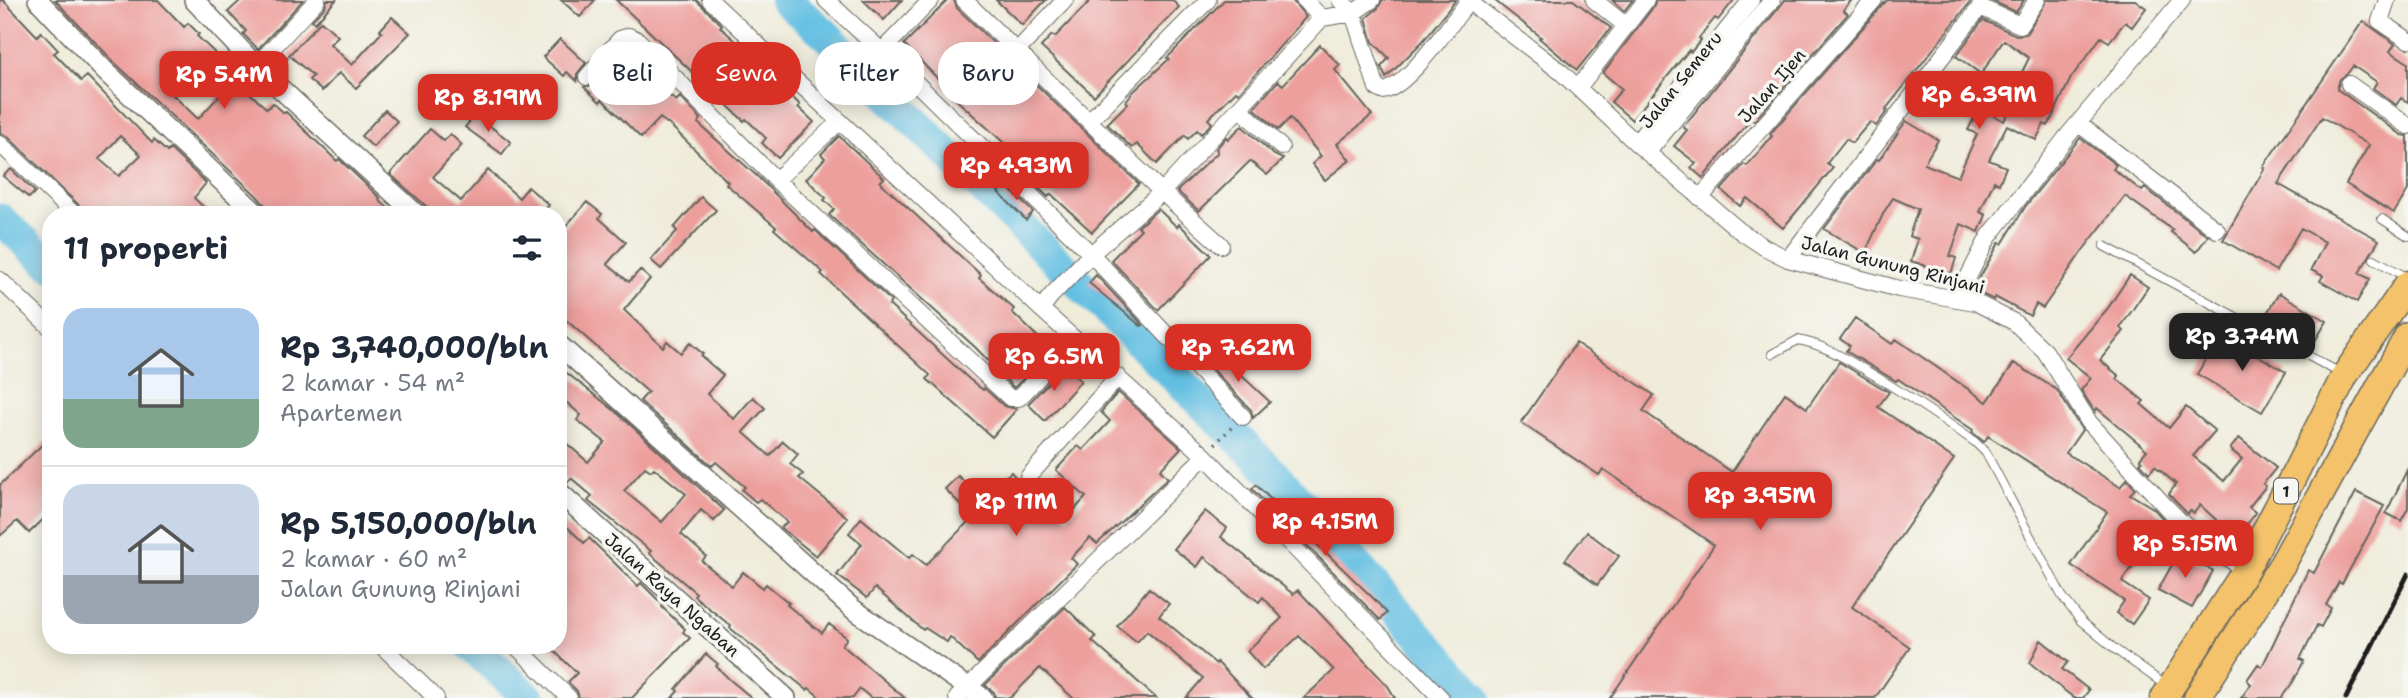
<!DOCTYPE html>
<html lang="id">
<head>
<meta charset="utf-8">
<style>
	:root { --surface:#fff; --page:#f6f6f7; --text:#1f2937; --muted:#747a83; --line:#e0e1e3; --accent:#d93025 }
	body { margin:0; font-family:"Shantell Sans",sans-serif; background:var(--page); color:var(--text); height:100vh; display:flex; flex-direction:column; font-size:26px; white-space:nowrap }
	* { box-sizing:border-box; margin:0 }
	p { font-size:23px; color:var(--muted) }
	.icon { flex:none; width:38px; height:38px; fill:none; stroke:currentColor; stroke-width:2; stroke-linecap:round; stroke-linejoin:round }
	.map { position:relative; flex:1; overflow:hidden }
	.panel { position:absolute; left:42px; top:206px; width:525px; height:448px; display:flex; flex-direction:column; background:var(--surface); border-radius:28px; box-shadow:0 4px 18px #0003 }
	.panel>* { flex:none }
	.hud { position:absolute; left:588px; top:42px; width:665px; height:63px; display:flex; gap:14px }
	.price { position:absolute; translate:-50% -60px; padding:0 16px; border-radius:14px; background:var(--accent); color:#fff; font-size:23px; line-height:46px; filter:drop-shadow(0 2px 4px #0008) }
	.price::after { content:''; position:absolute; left:50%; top:42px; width:21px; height:16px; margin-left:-10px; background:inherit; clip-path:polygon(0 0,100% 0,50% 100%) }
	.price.active { background:#222; color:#fff }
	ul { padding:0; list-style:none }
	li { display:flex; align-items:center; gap:21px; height:175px; padding:0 21px }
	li+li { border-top:2px solid var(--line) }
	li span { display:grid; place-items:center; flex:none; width:196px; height:140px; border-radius:21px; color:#555 }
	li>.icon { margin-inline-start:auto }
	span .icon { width:84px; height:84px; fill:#fffc; stroke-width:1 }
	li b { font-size:30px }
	h2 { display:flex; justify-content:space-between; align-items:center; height:84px; padding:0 21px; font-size:30px }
	.pill { padding:0 24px; border-radius:28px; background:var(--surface); box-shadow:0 4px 18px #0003; font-size:24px; line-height:63px }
	.pill.active { background:var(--accent); color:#fff }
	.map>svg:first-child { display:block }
</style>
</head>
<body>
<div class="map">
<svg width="2408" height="698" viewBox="0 0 2408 698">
	<rect width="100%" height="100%" fill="#f6f6f2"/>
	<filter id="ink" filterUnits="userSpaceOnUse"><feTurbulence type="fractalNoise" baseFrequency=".0143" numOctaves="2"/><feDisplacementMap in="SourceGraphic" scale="14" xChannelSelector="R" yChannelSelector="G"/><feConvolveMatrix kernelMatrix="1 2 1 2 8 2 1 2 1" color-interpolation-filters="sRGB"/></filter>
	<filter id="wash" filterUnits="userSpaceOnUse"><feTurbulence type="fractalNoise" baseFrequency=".00686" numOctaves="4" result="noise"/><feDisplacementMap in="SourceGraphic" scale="28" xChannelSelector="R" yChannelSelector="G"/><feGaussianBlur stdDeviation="1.57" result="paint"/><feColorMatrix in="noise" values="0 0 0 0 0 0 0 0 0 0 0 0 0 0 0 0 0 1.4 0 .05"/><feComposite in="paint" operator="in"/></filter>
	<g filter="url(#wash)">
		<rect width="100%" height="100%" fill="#efecda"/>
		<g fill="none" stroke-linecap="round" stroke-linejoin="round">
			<path stroke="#64bfe2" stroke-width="32" d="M 785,0 L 822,31 L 1280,480 L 1475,698
				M 0,219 L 51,265
				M 471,646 L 529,698"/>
		</g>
		<g id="blocks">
			<path fill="#ed9f9c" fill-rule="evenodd" d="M 0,0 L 3,0 L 37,36 L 41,32 L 58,50 L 54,53 L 81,81 L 87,76 L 152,143 L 154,140 L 167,152 L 170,149 L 206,183 L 194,198 L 212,215 L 89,215 L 7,136 L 0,134 ZM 120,136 L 141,155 L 119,176 L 99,159 Z
				M 55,0 L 158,0 L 184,27 L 188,23 L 199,34 L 197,36 L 219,57 L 221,55 L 235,67 L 232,70 L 244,81 L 241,85 L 267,109 L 273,103 L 284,113 L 286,112 L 337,161 L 339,159 L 380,198 L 379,200 L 396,215 L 273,215 L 257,196 L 114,62 ZM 195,72 L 220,95 L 198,119 L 173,95 Z
				M 241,0 L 303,0 L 258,49 L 243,34 L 246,31 L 228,12 Z
				M 327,0 L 336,0 L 315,23 L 312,20 L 325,7 Z
				M 561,0 L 595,0 L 580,17 Z
				M 616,0 L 696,0 L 722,25 L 720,27 L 766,68 L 765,69 L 800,105 L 798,107 L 814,122 L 778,158 L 762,143 L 766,138 L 746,119 L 744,121 Z
				M 863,0 L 902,0 L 884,20 Z
				M 948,0 L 954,0 L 957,8 L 1139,184 L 1092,232 L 1051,194 L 1048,197 L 1020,170 L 1024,161 L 940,85 L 942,83 L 904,44 Z
				M 996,0 L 1046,0 L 1022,25 Z
				M 1091,0 L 1172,0 L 1179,7 L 1094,96 L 1041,47 L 1052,35 L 1055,37 Z
				M 1224,0 L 1292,0 L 1306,17 L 1239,93 L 1236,91 L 1208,119 L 1212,123 L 1201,134 L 1197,130 L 1188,139 L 1185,135 L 1157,164 L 1137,144 L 1132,148 L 1107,124 L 1128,103 L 1126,101 L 1133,92 L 1169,59 L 1167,58 Z
				M 1382,0 L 1456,0 L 1423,41 L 1386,78 L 1381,67 L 1389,58 L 1373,42 L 1366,18 L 1378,8 Z
				M 1494,0 L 1573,0 L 1611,28 L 1577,70 L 1539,38 L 1541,37 Z
				M 1612,0 L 1633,0 L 1624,11 Z
				M 1656,0 L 1734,0 L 1718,20 L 1715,18 L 1699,38 L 1701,40 L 1691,52 L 1689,50 L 1632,120 L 1611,102 L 1622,89 L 1603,73 L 1654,6 Z
				M 1785,0 L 1852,0 L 1843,10 L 1848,14 L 1754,121 L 1751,119 L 1703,178 L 1691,168 L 1696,163 L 1674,146 L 1687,130 L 1683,127 Z
				M 1887,0 L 1972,0 L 1886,109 L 1888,110 L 1876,126 L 1870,122 L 1852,143 L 1846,139 L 1827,163 L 1833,168 L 1783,228 L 1747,198 L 1740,206 L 1721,190 L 1744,164 L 1747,166 L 1772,136 L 1770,134 Z
				M 1990,0 L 2024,0 L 2016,12 Z
				M 2047,0 L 2135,0 L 2146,8 L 2132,27 L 2125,22 L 2109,42 L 2101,37 L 2071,78 L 2048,126 L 2044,124 L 2036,140 L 2007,125 L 1989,160 L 2006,167 L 1999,184 L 1994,181 L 1980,212 L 1986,215 L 1979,232 L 1961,224 L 1950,256 L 1956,258 L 1951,274 L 1911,261 L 1918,239 L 1909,236 L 1918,209 L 1893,198 L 1884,212 L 1865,253 L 1824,229 L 1877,159 L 1879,160 L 1906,121 L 1938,140 L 1924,164 L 1958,177 L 1977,134 L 1968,130 L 1979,108 L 2004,121 L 2023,83 L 2018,80 L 2029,58 L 2004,40 L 1981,74 L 1956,56 L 1983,20 L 2016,35 L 2026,34 Z
				M 392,17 L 410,33 L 356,88 L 339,73 L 322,91 L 309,80 L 313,76 L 289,55 L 321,21 L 338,36 L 330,44 L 352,65 L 382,32 L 380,30 Z
				M 2363,21 L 2395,44 L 2390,51 L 2408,63 L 2408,102 L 2401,98 L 2396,105 L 2373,88 L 2377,82 L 2353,66 L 2347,74 L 2340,79 L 2337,89 L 2402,135 L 2408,136 L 2408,190 L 2394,213 L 2346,184 L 2369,145 L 2322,117 L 2278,184 L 2379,240 L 2359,273 L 2370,279 L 2357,302 L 2320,281 L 2323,276 L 2311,270 L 2325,242 L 2301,228 L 2276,271 L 2223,240 L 2265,168 L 2263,167 Z
				M 560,39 L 586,63 L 577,74 L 577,81 L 567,72 L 564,76 L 543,57 Z
				M 1320,45 L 1340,65 L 1335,70 L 1372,115 L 1337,144 L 1350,160 L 1325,180 L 1312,164 L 1321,156 L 1290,118 L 1278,130 L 1254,108 L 1278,81 L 1283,85 Z
				M 282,53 L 288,58 L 278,69 L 272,64 Z
				M 622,53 L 665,92 L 676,101 L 680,97 L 701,119 L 698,123 L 758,177 L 813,232 L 815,230 L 891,301 L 889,305 L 969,379 L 983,390 L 984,388 L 1004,406 L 1017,409 L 992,437 L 927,379 L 930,375 L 918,364 L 821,274 L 823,272 L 774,229 L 776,227 L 726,184 L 728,182 L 672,127 L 660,118 L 641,138 L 602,99 L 600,102 L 584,87 L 595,84 Z
				M 385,110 L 397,121 L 373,147 L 361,136 Z
				M 475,115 L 511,142 L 502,154 L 465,127 Z
				M 1242,126 L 1274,155 L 1283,159 L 1267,175 L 1250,161 L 1199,211 L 1177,191 L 1218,152 L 1216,149 L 1226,137 L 1228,139 Z
				M 430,129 L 444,141 L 450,134 L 462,145 L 433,177 L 461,201 L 488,170 L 519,198 L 528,187 L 549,205 L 540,215 L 436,215 L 390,174 Z
				M 839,136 L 884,178 L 880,182 L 981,275 L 979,278 L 1014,309 L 1012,312 L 1046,345 L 1026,366 L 1031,371 L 1014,388 L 976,348 L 829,215 L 834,209 L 824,200 L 826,198 L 806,179 L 825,158 L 821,154 Z
				M 2080,138 L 2116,165 L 2113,169 L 2142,191 L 2145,188 L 2208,236 L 2196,252 L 2171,232 L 2173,230 L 2125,196 L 2083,250 L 2043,308 L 2036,304 L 2030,316 L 1995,297 L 1994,300 L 1973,290 L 1999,243 L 2002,244 L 2025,207 Z
				M 11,169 L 35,192 L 29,198 L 3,176 Z
				M 1005,185 L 1033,212 L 1026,220 L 998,192 Z
				M 701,197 L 716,210 L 661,269 L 651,260 L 677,231 L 674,228 Z
				M 587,202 L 602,214 L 599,218 L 626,242 L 607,264 L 629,282 L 640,270 L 650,279 L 624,310 L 663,347 L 667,341 L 681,353 L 690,343 L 703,354 L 701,356 L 723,375 L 707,394 L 734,419 L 753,397 L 765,408 L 743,432 L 770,456 L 783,441 L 798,454 L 790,464 L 803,474 L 799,478 L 848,518 L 816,556 L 781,528 L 787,522 L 760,499 L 756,502 L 742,490 L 745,487 L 716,462 L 712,466 L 640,401 L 648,392 L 558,313 L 558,221 L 565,227 Z
				M 1158,209 L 1177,227 L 1179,224 L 1211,255 L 1158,310 L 1111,260 L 1141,229 L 1138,227 Z
				M 1096,275 L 1143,325 L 1141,326 L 1089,283 Z
				M 2130,275 L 2148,287 L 2120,328 L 2124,331 L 2100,360 L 2119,376 L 2117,379 L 2144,401 L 2141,404 L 2169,428 L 2186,407 L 2215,431 L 2193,456 L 2224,481 L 2242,459 L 2230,449 L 2239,438 L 2276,468 L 2263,484 L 2266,486 L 2249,507 L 2256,513 L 2236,538 L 2200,505 L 2194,513 L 2190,510 L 2188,514 L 2174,500 L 2169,494 L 2176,484 L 2155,466 L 2149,473 L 2140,463 L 2142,461 L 2140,458 L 2147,450 L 2097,408 L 2095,412 L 2081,390 L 2091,378 L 2066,358 L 2108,308 Z
				M 2279,293 L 2327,321 L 2310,349 L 2261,323 Z
				M 1855,318 L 1892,344 L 1896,339 L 1987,402 L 2014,363 L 2057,390 L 2082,430 L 2066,453 L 2120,487 L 2127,479 L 2135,489 L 2130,494 L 2153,508 L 2176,532 L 2164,551 L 2150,542 L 2122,582 L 2149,600 L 2132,624 L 2116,613 L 2124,601 L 2071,565 L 2107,512 L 1988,436 L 1984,442 L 1972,432 L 1973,430 L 1898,379 L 1896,381 L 1846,351 L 1850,346 L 1840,339 Z
				M 2221,334 L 2286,372 L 2262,412 L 2197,374 Z
				M 1576,343 L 1654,395 L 1643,411 L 1732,472 L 1785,393 L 1807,408 L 1839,362 L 1889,392 L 1878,407 L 1954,459 L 1852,607 L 1910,647 L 1875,698 L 1610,698 L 1714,545 L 1603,469 L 1599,475 L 1521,423 Z
				M 1214,350 L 1270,402 L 1253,418 L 1251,410 L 1204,360 Z
				M 558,366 L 615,411 L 724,510 L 714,521 L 701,510 L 681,534 L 706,556 L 702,561 L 732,586 L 743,572 L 763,588 L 766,584 L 789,603 L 787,605 L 822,633 L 829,624 L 847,638 L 842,645 L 905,698 L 871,698 L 860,689 L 853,698 L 821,698 L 809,688 L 807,690 L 730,628 L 731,626 L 694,596 L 696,593 L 649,553 L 651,551 L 588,501 L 592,496 L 571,478 L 568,482 L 558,473 L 558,436 L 588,462 L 605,442 L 577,420 L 581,415 L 558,395 ZM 645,467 L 651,471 L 654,468 L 686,494 L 662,522 L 624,491 Z
				M 1064,366 L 1081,381 L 1045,421 L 1028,404 Z
				M 1118,392 L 1181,448 L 1160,470 L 1168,478 L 1097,544 L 1090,538 L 1071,558 L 1077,564 L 978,663 L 950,637 L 947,642 L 925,628 L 923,630 L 875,588 L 867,598 L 837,575 L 862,544 L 849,533 L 861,518 L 909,558 L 913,554 L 926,565 L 973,517 L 945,489 L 958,476 L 983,499 L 1011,472 L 1022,485 L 1034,493 L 1037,491 L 1067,518 L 1086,497 L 1056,470 L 1078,446 L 1083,450 L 1110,421 L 1101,412 Z
				M 51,436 L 51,512 L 29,533 L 17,521 L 0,536 L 0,485 Z
				M 2408,468 L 2408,508 L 2401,521 L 2386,513 Z
				M 1256,485 L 1374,599 L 1387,613 L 1380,620 L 1252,489 Z
				M 2356,492 L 2384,506 L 2342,584 L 2339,582 L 2326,605 L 2331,608 L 2321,627 L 2317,625 L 2300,659 L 2304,661 L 2293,682 L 2281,698 L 2241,698 L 2251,684 L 2247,680 L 2258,664 L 2262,667 L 2308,570 L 2314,573 Z
				M 1205,511 L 1227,528 L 1221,537 L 1293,594 L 1298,590 L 1388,686 L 1395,698 L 1304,698 L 1334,670 L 1299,636 L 1263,669 L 1247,651 L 1282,618 L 1263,597 L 1259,602 L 1204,557 L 1197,567 L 1174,549 Z
				M 558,518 L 584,543 L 589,538 L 638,586 L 641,583 L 663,605 L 662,607 L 685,629 L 683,632 L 690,638 L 632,698 L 579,698 L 577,691 L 568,682 L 577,673 L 549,646 L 558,646 Z
				M 1587,532 L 1619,556 L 1597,585 L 1565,560 Z
				M 2179,552 L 2213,571 L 2192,608 L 2158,590 Z
				M 1149,588 L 1169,604 L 1159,616 L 1216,664 L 1217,662 L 1252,698 L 1186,698 L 1203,678 L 1147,631 L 1137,642 L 1117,626 Z
				M 1065,607 L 1096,637 L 1092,641 L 1156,698 L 1073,698 L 1040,668 L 1010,698 L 995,697 L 994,692 L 985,685 Z
				M 2041,640 L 2068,662 L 2062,669 L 2089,690 L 2083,698 L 2074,698 L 2030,663 Z
				M 706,654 L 718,664 L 716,666 L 729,679 L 752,698 L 672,698 L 678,691 L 676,689 Z"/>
		</g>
	</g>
	<g filter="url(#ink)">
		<use href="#blocks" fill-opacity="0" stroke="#66655e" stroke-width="2"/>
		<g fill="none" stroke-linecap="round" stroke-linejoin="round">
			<g stroke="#66655e" stroke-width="10">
				<path id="service" d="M 2382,219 L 2408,236
					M 2104,246 L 2342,374
					M 2374,259 L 2408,278
					M 1772,354 L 1798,340 C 1821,344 1841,356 1862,368 C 1901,391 1938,416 1975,442 L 1986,453 L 2062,596 L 2081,621 L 2116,650 L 2168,687"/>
			</g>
			<g stroke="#66655e" stroke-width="18">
				<path id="minor" d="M 710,0 L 1041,309 L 1205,456 L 1441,698
					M 826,0 L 912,79 L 1091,254 L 1050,297 L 1041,309
					M 964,0 L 1162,192 L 1221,245
					M 1304,0 L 1322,18
					M 1340,0 L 1353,13 L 1377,88 L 1382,91 C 1406,90 1452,21 1469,1
					M 1467,0 L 1561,72 L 1636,143 L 1740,231 L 1764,247 L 1788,259 L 1899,289 L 1975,302 L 2014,322 L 2045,351 L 2089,422 L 2166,507 L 2182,523 L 2245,571
					M 1594,0 L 1625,25
					M 2387,0 L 2380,21 L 2408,40
					M 882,51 L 931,0
					M 1017,51 L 1065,0
					M 256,66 L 317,0
					M 587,77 L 620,39 L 629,36 L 638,40 L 776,180 L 1010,398 L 1019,398 L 1075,339
					M 2349,84 L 2408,126
					M 1578,88 L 1646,0
					M 1239,108 L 1281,147
					M 1089,121 L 1208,0
					M 2079,124 L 2217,230
					M 1636,143 L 1751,0
					M 0,144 L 75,215
					M 1648,152 L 1772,0
					M 776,180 L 840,121
					M 1700,198 L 1874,0
					M 1788,259 L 1980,7 L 2020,25 L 2037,0
					M 0,280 L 51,328
					M 1957,299 L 1988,238 L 2069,134 L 2182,0
					M 1243,417 L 1091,254 L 1162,192 L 1322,18 L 1353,13 L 1372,0
					M 1028,477 L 1118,377
					M 382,646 L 436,698
					M 516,646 L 569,698
					M 957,698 L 1205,456"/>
			</g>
			<g stroke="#66655e" stroke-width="22">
				<path id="tertiary" d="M 38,0 L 105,71 L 258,215
					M 194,0 L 256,66 L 417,215
					M 558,344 L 853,609 L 983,698
					M 558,491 L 786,698"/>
			</g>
			<g stroke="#66655e" stroke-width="29">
				<path id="trunk" d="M 2164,698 L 2245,571 L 2345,375 L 2408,284
					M 2197,698 L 2283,563 L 2408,335"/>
			</g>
			<path stroke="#66655e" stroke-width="3.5" stroke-dasharray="2 5" stroke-linecap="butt" d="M 1215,444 L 1232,427"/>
			<use href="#service" stroke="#fff" stroke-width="8"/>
			<use href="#minor" stroke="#fff" stroke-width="16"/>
			<use href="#tertiary" stroke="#fff" stroke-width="19"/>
			<use href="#trunk" stroke="#f3c26a" stroke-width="26"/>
			<path stroke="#1c1c1c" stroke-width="5" d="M 2346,698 L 2408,574"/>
		</g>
	</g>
	<g text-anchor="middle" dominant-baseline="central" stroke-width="7" stroke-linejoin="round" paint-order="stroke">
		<rect fill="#f6f6f2" stroke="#5d5d5c" stroke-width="2" x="2274" y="478.5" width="24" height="25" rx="5"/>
		<g font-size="16" font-weight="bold" fill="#1c1c1c">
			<text x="2286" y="491">1</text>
		</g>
		<g font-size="18" fill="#1c1c1c" stroke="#f6f6f2">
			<text transform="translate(1681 80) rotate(-51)">Jalan Semeru</text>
			<text transform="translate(1772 86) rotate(-49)">Jalan Ijen</text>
			<text transform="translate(1893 265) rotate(14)">Jalan Gunung Rinjani</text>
			<text transform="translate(672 595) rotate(42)">Jalan Raya Ngaban</text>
		</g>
	</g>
</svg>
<b class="price" style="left:224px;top:111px">Rp 5.4M</b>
<b class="price" style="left:1979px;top:131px">Rp 6.39M</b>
<b class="price" style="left:488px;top:134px">Rp 8.19M</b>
<b class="price" style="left:1016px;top:202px">Rp 4.93M</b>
<b class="price active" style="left:2242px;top:373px">Rp 3.74M</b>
<b class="price" style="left:1238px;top:384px">Rp 7.62M</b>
<b class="price" style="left:1054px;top:393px">Rp 6.5M</b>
<b class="price" style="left:1760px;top:532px">Rp 3.95M</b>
<b class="price" style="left:1016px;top:538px">Rp 11M</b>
<b class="price" style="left:1325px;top:558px">Rp 4.15M</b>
<b class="price" style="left:2185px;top:580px">Rp 5.15M</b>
<div class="hud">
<a class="pill">Beli</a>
<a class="pill active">Sewa</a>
<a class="pill">Filter</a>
<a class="pill">Baru</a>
</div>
<section class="panel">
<h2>11 properti<svg class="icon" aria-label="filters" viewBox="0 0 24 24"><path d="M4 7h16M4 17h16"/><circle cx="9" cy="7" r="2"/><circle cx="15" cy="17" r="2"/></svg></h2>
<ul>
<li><span style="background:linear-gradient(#a9c7e8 65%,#7fa58c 0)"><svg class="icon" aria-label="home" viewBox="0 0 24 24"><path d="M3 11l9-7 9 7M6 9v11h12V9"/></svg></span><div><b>Rp 3,740,000/bln</b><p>2 kamar · 54 m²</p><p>Apartemen</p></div></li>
<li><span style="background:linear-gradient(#c9d6e8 65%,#9aa5b1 0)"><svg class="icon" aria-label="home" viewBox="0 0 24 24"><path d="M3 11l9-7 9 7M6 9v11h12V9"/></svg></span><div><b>Rp 5,150,000/bln</b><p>2 kamar · 60 m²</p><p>Jalan Gunung Rinjani</p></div></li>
</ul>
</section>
</div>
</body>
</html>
